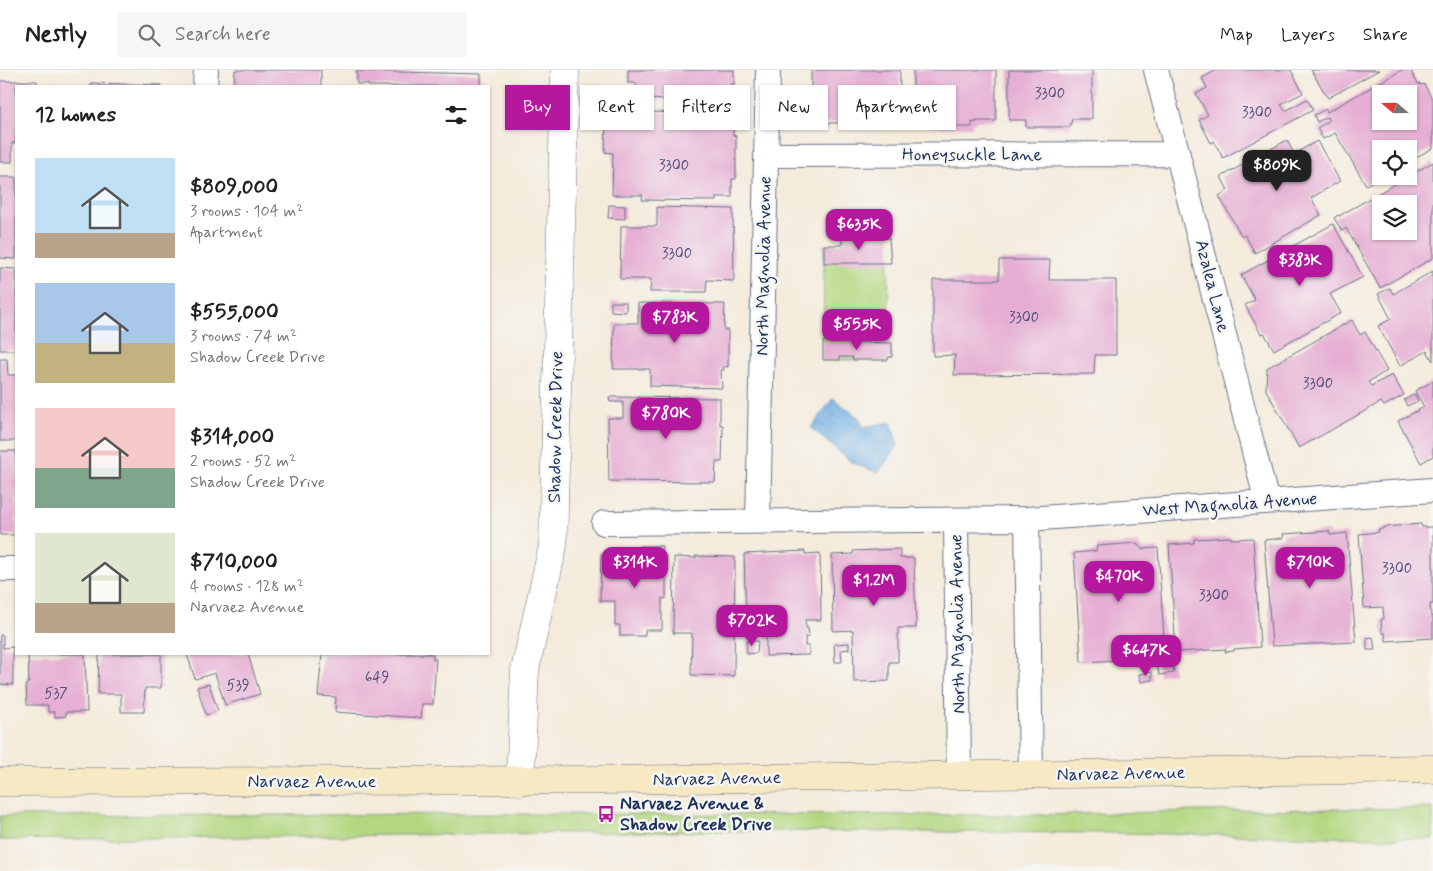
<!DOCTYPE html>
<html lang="en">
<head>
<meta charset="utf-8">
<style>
	:root { --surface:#fff; --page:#f6f6f6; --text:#202124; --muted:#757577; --line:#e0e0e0; --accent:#b5179e }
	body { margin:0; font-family:Mynerve,sans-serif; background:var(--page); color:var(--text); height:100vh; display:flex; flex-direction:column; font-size:19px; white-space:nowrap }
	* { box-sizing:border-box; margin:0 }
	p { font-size:16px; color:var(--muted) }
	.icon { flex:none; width:28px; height:28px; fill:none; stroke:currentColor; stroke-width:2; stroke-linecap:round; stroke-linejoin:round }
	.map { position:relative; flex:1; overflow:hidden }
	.panel { position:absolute; left:15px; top:15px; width:475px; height:570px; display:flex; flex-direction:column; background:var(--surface); border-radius:0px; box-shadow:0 1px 4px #0004 }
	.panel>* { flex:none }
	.banner { position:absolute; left:505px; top:15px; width:475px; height:45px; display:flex; gap:10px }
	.needle { width:32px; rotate:290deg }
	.fabs { position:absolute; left:1372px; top:15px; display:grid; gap:10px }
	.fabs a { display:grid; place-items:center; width:45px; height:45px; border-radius:0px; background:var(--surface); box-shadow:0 1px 4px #0004; font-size:25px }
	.price { position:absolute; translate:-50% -42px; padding:0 11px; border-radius:10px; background:var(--accent); color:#fff; font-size:16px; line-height:32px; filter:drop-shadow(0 1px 2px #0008) }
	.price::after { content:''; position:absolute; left:50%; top:30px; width:15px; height:11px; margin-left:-8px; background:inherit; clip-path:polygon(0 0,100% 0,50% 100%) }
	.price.selected { background:#222; color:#fff }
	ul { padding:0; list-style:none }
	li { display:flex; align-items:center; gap:15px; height:125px; padding:0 20px }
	li span { display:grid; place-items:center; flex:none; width:140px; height:100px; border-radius:0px; color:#555 }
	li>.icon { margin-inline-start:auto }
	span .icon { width:60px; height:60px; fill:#fffc; stroke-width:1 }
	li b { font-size:21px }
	h2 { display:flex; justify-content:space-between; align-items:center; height:60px; padding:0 20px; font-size:21px }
	.chip { padding:0 18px; border-radius:0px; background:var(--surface); box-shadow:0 1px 4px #0004; font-size:18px; line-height:45px }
	.chip.selected { background:var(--accent); color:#fff }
	header { display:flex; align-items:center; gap:30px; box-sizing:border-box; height:70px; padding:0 25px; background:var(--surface); border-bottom:1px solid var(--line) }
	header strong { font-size:24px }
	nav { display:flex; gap:28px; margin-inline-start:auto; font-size:18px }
	.search { width:350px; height:45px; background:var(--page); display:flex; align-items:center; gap:12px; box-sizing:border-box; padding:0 18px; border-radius:0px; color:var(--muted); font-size:19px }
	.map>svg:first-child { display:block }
</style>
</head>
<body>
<header>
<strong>Nestly</strong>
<div class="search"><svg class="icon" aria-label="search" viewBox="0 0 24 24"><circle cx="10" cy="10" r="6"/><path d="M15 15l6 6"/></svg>Search here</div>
<nav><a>Map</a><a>Layers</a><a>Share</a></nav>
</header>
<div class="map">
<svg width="1433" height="801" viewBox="0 0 1433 801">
	<defs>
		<pattern id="water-ripples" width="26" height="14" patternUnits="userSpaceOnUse" patternTransform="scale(1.25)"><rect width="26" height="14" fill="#70aee2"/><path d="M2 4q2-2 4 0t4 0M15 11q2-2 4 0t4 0" fill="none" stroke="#5b8eba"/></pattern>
	</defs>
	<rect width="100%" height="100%" fill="#f6f6f2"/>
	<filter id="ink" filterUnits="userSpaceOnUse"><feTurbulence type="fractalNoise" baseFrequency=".02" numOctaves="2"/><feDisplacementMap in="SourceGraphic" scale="10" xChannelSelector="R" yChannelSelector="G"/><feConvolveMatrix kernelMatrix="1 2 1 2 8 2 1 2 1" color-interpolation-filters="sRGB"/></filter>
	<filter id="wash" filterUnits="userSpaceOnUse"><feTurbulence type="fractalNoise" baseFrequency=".0096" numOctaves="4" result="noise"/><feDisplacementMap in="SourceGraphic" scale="20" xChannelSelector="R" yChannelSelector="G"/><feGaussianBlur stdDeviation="1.12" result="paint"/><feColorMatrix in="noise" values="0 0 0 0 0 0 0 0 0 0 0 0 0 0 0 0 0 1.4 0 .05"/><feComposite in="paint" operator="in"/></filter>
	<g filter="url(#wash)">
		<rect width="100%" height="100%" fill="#f4ebdb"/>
		<path fill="#b3d780" stroke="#67836f" d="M 842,168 L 889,168 L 888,290 L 823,290 L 824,175 L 842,175 Z
			M 1433,738 L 1433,769 L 1117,763 L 732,761 L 0,770 L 0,746 L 505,744 L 1037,745 L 1241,740 Z"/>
		<path fill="url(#water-ripples)" stroke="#466ea0" d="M 833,328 L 859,348 L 863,357 L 891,352 L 898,376 L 878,403 L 851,392 L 811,358 Z"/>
		<g id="blocks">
			<path fill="#e6aed3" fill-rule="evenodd" d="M 235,0 L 321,0 L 321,16 L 232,16 L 232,14 L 234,14 Z
				M 628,0 L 734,0 L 734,14 L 731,14 L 731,31 L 636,29 L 636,13 L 628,13 Z
				M 811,0 L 900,0 L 899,53 L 877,53 L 876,56 L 848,56 L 847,53 L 823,53 L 823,49 L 811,48 Z
				M 913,0 L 996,0 L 996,51 L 976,51 L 976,53 L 972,52 L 972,57 L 932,57 L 932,53 L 928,53 L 928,51 L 913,51 Z
				M 1009,0 L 1092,0 L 1092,49 L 1072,49 L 1070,57 L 1026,57 L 1026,50 L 1009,50 Z
				M 1217,0 L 1291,0 L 1303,23 L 1281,34 L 1285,41 L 1307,29 L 1313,40 L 1223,88 L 1214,71 L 1211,73 L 1199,50 L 1208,45 L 1196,24 L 1207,18 L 1202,8 Z
				M 1311,0 L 1379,0 L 1328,28 Z
				M 1402,0 L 1410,0 L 1418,14 L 1420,13 L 1420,15 L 1424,14 L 1433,30 L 1433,78 L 1409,91 L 1409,79 L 1381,79 L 1381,107 L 1366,115 L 1335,63 L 1323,69 L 1317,58 L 1329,51 L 1327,47 L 1317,52 L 1314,45 L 1326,39 L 1327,42 ZM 1381,24 L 1409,24 L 1409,51 L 1381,51 Z
				M 357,1 L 481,4 L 481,16 L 368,16 L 368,14 L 357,14 Z
				M 0,11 L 37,11 L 37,16 L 16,16 L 16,73 L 12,73 L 12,92 L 0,92 Z
				M 91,13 L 162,15 L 161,16 L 91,16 Z
				M 606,41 L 734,44 L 733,65 L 736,66 L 736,109 L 732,109 L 732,127 L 716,127 L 716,131 L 642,130 L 643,125 L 612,125 L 613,83 L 605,82 Z
				M 1287,70 L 1294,84 L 1317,71 L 1340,111 L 1311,128 L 1321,145 L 1255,183 L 1245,165 L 1242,167 L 1219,126 L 1228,120 L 1221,107 Z
				M 1433,92 L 1433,188 L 1380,218 L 1346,158 L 1342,161 L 1334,148 L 1338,145 L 1339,146 ZM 1381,134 L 1409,134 L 1409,161 L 1381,161 Z
				M 0,107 L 16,107 L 16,189 L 0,188 Z
				M 609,135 L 625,136 L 625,149 L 608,148 Z
				M 657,137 L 733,139 L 734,211 L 707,210 L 706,222 L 650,222 L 651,209 L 620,209 L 621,156 L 657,156 Z
				M 1333,154 L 1363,207 L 1330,224 L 1341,243 L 1274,280 L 1264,263 L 1261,264 L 1245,235 L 1255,230 L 1241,205 Z
				M 842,168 L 889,168 L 891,193 L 824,193 L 824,175 L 842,175 Z
				M 999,190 L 1050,190 L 1049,210 L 1116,210 L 1116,285 L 1095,285 L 1094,304 L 954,305 L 955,285 L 933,286 L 933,210 L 999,210 Z
				M 0,198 L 16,199 L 16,280 L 0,280 Z
				M 1433,201 L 1433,291 L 1427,281 L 1400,296 L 1378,256 L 1391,249 L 1378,224 L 1390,218 L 1393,224 Z
				M 611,232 L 626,232 L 626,242 L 611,241 Z
				M 638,233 L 725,234 L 724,260 L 728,260 L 728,297 L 723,296 L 724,300 L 721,300 L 722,318 L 650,316 L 650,299 L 613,299 L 614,253 L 638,253 Z
				M 1352,250 L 1360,265 L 1365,262 L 1387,301 L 1368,312 L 1371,316 L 1392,305 L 1404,325 L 1384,336 L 1381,332 L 1299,378 L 1266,320 L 1267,298 Z
				M 823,271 L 892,273 L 892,287 L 889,287 L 888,290 L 852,290 L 853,287 L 839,287 L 840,290 L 823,290 Z
				M 0,289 L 7,289 L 8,305 L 16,305 L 16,371 L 0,371 Z
				M 1433,311 L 1433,386 L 1421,393 L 1398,351 L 1424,337 L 1415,321 Z
				M 1415,324 L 1418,331 L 1407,336 L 1404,330 Z
				M 609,327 L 720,328 L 720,355 L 723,355 L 722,392 L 716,392 L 715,412 L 609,411 L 608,348 L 623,348 L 623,332 L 610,332 Z
				M 0,381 L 16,381 L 16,465 L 0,465 Z
				M 1421,454 L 1422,457 L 1433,457 L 1433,534 L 1430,534 L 1431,546 L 1433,546 L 1433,568 L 1386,571 L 1385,563 L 1382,563 L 1381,549 L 1384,549 L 1383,537 L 1364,538 L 1359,464 L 1379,462 L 1378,459 L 1383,459 L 1383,457 Z
				M 1329,461 L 1330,465 L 1347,463 L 1356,572 L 1272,576 L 1264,470 L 1284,468 L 1283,464 Z
				M 1231,467 L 1231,469 L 1253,468 L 1260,577 L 1234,579 L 1234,581 L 1225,582 L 1226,579 L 1176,582 L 1169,475 L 1194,473 L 1194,469 Z
				M 1138,473 L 1138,476 L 1141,476 L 1141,479 L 1158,478 L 1165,583 L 1149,584 L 1149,587 L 1144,588 L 1144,589 L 1081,592 L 1074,483 L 1096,481 L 1097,476 Z
				M 639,476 L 662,476 L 662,486 L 666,486 L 666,529 L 662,528 L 662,560 L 645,560 L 645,566 L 620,566 L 620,555 L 615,555 L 615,531 L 600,531 L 601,484 L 639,482 Z
				M 900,479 L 900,488 L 914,488 L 916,558 L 898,558 L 898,592 L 889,592 L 889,611 L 854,612 L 853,560 L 833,561 L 832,485 L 853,484 L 853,481 Z
				M 805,481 L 805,484 L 820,483 L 821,550 L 805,550 L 806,558 L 808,558 L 809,567 L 805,567 L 805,576 L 809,576 L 809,585 L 766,586 L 766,552 L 746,552 L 744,484 Z
				M 695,486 L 735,487 L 734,606 L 691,605 L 692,563 L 673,563 L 674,487 L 696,488 Z
				M 0,565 L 3,565 L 3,578 L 13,577 L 13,615 L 0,614 Z
				M 1373,567 L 1375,580 L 1367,580 L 1367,568 Z
				M 746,571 L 758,571 L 757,583 L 747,584 Z
				M 849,573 L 849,579 L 841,580 L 842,592 L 835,592 L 834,574 Z
				M 28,584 L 85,584 L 87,642 L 66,642 L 66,646 L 55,647 L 54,642 L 48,642 L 48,635 L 27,635 L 26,613 L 29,613 Z
				M 99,584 L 161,584 L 161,618 L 145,618 L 144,642 L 121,642 L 121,624 L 98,624 Z
				M 187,584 L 248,584 L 260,624 L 225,635 L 215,603 L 195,609 Z
				M 322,584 L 433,584 L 433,589 L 436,589 L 433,634 L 422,634 L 421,648 L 335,642 L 336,627 L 318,626 Z
				M 1171,585 L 1174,603 L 1159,605 L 1156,587 Z
				M 1152,602 L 1152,610 L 1141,612 L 1139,604 Z
				M 209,614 L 218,641 L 206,645 L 197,617 Z"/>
		</g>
	</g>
	<g filter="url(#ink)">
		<use href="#blocks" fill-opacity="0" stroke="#67718a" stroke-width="1"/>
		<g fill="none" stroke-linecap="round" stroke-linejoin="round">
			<g stroke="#67718a" stroke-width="26">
				<path id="service" d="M 1156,0 L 1267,432
					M 205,16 L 206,0
					M 766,85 L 1178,84
					M 1027,449 L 1031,705
					M 758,451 L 768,0
					M 956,451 L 959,706
					M 604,453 L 1027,449 L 1433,420
					M 0,499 L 16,499"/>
			</g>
			<g stroke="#67718a" stroke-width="29">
				<path id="minor" d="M 520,711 L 525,600 L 553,476 L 565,0"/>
			</g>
			<g stroke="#67718a" stroke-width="29">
				<path id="secondary" d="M 0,712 L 606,710 L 1433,699"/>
			</g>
			<use href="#service" stroke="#fff" stroke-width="24"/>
			<use href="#minor" stroke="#fff" stroke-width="28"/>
			<use href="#secondary" stroke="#f6e9c3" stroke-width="28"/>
		</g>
	</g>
	<defs>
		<g id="bus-bare" transform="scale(1.35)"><path d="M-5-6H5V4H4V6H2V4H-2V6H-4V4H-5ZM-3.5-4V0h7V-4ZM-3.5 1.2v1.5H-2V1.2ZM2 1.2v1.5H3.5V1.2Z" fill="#b5179e" stroke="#f6f6f2" stroke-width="2.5" paint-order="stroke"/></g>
	</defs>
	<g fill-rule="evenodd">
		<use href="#bus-bare" x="606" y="744"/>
	</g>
	<g text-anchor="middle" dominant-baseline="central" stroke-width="5" stroke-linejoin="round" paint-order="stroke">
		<g font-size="15" fill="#4e4f7b">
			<text x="1050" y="24">3300</text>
			<text x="1257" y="43">3300</text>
			<text x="674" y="96">3300</text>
			<text x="677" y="184">3300</text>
			<text x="1024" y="248">3300</text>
			<text x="1318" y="314">3300</text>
			<text x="1397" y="499">3300</text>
			<text x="1214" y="526">3300</text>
			<text x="377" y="608">649</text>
			<text x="238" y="616">539</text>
			<text x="56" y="624">537</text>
		</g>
		<g font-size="18" fill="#1b2f5e" stroke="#f6f6f2">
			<text x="972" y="85">Honeysuckle Lane</text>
			<text transform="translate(764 196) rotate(-89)">North Magnolia Avenue</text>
			<text transform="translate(1212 216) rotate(76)">Azalea Lane</text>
			<text transform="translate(556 357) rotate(-89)">Shadow Creek Drive</text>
			<text transform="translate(1230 435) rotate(-4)">West Magnolia Avenue</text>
			<text transform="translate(958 554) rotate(-91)">North Magnolia Avenue</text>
			<text transform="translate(1121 704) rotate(-1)">Narvaez Avenue</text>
			<text transform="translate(717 709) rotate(-1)">Narvaez Avenue</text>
			<text x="312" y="712">Narvaez Avenue</text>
		</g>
		<g font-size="18" font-weight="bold" fill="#1b2f5e" stroke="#f6f6f2" text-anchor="start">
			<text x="620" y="734">Narvaez Avenue &amp;<tspan x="620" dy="21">Shadow Creek Drive</tspan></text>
		</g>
	</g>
</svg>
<div class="fabs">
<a><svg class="needle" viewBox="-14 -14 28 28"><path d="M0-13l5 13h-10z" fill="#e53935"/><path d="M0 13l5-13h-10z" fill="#757577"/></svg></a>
<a><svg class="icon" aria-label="locate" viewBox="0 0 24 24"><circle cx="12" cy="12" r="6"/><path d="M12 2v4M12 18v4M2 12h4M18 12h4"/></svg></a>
<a><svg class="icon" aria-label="layers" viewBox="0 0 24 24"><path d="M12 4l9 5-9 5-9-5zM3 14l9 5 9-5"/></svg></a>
</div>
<b class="price selected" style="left:1277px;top:122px">$809K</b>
<b class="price" style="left:859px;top:181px">$635K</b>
<b class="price" style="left:1300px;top:217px">$383K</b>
<b class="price" style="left:675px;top:274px">$783K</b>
<b class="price" style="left:857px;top:281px">$555K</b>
<b class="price" style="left:666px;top:370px">$780K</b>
<b class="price" style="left:635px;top:519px">$314K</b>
<b class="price" style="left:1310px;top:519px">$710K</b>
<b class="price" style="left:1119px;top:533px">$470K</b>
<b class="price" style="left:874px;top:537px">$1.2M</b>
<b class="price" style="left:752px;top:577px">$702K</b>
<b class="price" style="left:1146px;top:607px">$647K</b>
<div class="banner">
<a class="chip selected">Buy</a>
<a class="chip">Rent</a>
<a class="chip">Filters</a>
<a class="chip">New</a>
<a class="chip">Apartment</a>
</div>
<section class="panel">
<h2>12 homes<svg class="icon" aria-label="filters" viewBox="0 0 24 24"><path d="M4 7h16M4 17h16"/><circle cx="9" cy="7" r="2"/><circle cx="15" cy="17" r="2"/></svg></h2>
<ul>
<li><span style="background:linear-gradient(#bfe0f5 75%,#b9a48a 0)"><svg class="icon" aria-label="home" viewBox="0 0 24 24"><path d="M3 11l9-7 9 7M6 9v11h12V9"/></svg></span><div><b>$809,000</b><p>3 rooms · 104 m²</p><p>Apartment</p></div></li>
<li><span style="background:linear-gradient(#a9c7e8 60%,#c2b280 0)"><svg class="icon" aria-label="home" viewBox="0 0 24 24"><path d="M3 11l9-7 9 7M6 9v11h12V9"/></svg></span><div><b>$555,000</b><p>3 rooms · 74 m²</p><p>Shadow Creek Drive</p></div></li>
<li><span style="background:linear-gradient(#f6c9c9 60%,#7fa58c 0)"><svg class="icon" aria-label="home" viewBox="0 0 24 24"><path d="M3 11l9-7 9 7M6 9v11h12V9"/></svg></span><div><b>$314,000</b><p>2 rooms · 52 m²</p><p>Shadow Creek Drive</p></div></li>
<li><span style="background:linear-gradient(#dfe7d0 70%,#b9a48a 0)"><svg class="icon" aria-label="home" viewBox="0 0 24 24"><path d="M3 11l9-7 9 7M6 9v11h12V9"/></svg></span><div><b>$710,000</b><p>4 rooms · 128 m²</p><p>Narvaez Avenue</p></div></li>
</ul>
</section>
</div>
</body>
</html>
